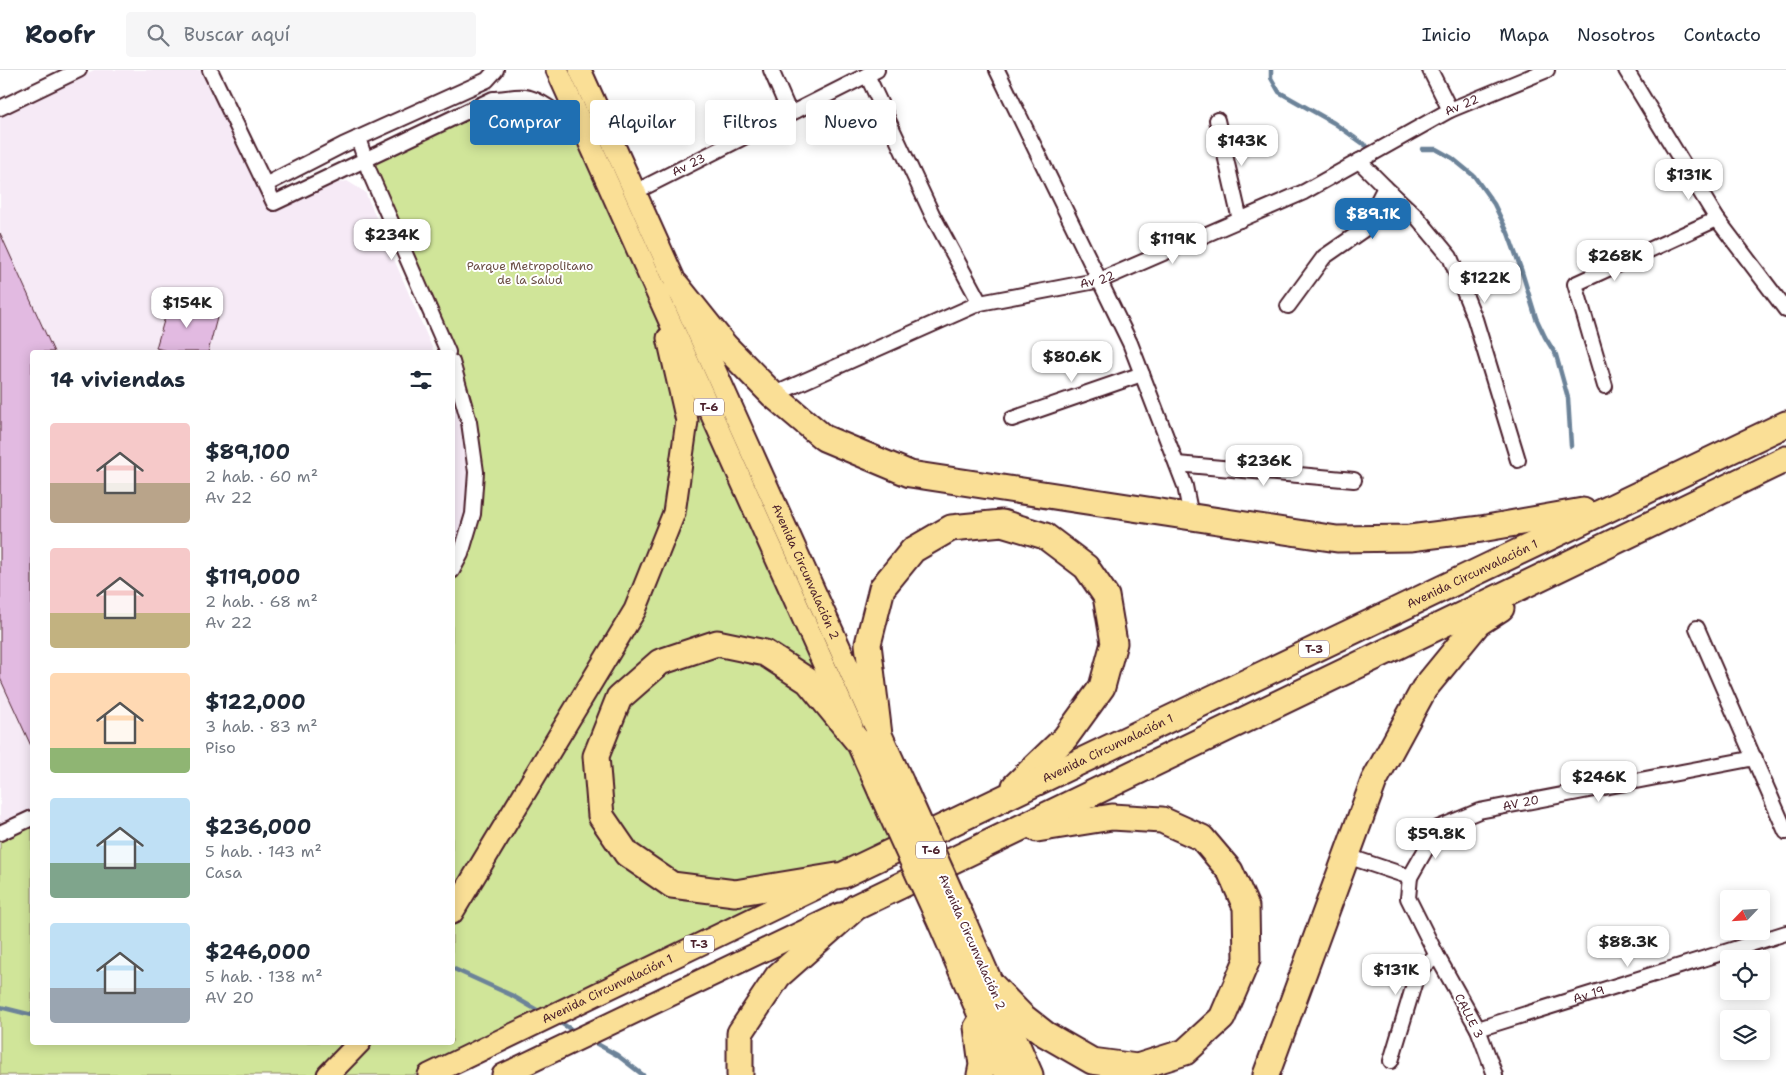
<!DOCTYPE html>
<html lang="es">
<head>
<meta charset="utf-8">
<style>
	:root { --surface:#fff; --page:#f6f6f7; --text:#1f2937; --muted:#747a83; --line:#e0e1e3; --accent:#1f6fb2 }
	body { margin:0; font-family:"Shantell Sans",sans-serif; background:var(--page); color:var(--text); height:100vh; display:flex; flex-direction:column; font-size:19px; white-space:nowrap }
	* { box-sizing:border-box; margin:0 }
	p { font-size:16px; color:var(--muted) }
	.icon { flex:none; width:28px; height:28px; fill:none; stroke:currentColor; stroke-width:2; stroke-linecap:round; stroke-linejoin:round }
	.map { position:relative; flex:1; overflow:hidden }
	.drawer { position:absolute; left:30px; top:280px; width:425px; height:695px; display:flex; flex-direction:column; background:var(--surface); border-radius:5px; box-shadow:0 2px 12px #0003 }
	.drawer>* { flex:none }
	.hud { position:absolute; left:470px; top:30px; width:475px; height:45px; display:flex; gap:10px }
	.needle { width:32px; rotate:245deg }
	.controls { position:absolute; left:1720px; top:820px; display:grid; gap:10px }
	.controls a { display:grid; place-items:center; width:50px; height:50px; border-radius:5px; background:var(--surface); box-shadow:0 2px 12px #0003; font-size:25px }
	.price { position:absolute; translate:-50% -42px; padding:0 11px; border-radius:10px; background:#fff; color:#222; font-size:16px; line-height:32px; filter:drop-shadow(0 1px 2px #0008) }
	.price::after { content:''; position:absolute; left:50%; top:30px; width:15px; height:11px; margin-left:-8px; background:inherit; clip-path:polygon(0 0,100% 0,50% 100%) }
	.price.current { background:var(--accent); color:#fff }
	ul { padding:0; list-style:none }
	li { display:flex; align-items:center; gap:15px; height:125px; padding:0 20px }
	li span { display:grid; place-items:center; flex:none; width:140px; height:100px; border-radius:5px; color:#555 }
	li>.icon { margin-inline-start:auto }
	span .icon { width:60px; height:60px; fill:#fffc; stroke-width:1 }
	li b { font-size:21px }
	h2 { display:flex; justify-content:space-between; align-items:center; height:60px; padding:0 20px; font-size:21px }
	.tag { padding:0 18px; border-radius:5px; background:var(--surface); box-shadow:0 2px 12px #0003; font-size:18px; line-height:45px }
	.tag.current { background:var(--accent); color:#fff }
	header { display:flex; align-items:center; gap:30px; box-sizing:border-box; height:70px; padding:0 25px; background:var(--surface); border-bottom:1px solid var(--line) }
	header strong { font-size:24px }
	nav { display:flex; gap:28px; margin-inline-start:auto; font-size:18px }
	.search { width:350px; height:45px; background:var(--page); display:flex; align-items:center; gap:12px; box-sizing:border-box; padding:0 18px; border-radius:5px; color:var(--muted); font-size:19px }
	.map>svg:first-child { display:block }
</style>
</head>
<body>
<header>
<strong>Roofr</strong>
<div class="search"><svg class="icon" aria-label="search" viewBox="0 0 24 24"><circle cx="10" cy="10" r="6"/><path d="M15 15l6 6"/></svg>Buscar aquí</div>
<nav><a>Inicio</a><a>Mapa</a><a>Nosotros</a><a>Contacto</a></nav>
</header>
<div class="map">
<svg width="1786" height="1005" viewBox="0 0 1786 1005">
	<rect width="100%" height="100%" fill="#fff"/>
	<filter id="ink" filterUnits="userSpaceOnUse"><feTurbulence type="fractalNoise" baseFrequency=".02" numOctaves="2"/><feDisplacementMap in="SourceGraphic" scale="10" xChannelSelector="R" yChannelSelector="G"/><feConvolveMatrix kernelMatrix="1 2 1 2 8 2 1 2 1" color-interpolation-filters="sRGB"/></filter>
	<g filter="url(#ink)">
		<path fill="#f6eaf6" d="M 94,0 L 202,0 L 269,141 L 322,117 L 347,111 L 365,122 L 434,282 L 32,282 L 32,748 L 0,763 L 0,45 Z
			M 452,326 L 463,365 L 467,402 L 464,448 L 453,484 Z"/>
		<path fill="#d0e599" stroke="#8d8262" d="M 525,27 L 591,75 L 906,775 L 429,1005 L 0,1005 L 0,763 L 32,748 L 32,972 L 452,972 L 452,501 L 461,484 L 476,401 L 456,299 L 366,89 L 493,29 Z"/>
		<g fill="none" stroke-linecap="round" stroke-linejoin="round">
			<path stroke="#6c8399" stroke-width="4.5" d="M 1271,0 L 1271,8 L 1279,22 L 1334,53 L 1372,80
				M 1422,79 L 1436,79 L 1452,88 L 1474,106 L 1494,134 L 1508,163 L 1521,199 L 1536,248 L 1545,267 L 1556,285 L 1568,328 L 1571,376
				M 452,898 L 511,925 L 542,943
				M 0,937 L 32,945
				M 556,950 L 577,963
				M 590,970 L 617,985 L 643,1005"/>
		</g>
		<path fill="#e2bae1" stroke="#4a1f2b" d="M 0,163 L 54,282 L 32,282 L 32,678 L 0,608 Z
			M 170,230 L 218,244 L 208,282 L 171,282 L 156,278 Z"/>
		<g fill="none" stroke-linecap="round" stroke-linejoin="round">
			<g stroke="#4a1f2b" stroke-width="18">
				<g id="street">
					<path d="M 210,0 L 274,133 L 493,29 C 503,29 515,26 525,27 C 544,29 569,53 582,66"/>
					<path d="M 771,0 L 790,44"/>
					<path d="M 997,0 L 1130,273 L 1185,416 L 1191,446"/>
					<path d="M 1430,0 L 1450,40"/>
					<path d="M 1626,0 L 1717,149 L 1786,240"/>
					<path d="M 867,5 L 932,144 L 980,233"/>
					<path d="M 0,38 L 79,0"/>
					<path d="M 1217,50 L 1240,150"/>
					<path d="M 358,68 L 369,101 L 448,282"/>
					<path d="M 267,114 L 343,75 L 487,10 L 496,0"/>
					<path d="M 1385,117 L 1416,146 L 1450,187 L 1475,249 L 1518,390"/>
					<path id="s1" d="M 635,122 L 877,0"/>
					<path d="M 1288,236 L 1324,187 L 1363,160 L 1385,117 L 1359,91"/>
					<path d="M 452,292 L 469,352 L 476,402 L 473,444 L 461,484 L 452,501"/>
					<path d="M 1605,316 L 1575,214 L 1717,149"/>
					<path id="s2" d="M 773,325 L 980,233 L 1101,210 L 1304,122 L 1450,40 L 1547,0"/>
					<path d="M 1012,349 L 1142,304"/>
					<path d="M 1177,394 L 1354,410"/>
					<path d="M 1697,558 L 1786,762"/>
					<path d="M 0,763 L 32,748"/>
					<path d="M 1347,786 L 1410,807"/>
					<path id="s3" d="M 1478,959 L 1786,863"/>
					<path d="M 1391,991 L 1418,901 L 1437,886"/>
					<path id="s4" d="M 1495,1005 L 1478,959 L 1437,886 L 1408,828 L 1410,807 L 1438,758 L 1479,741 L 1755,688"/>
				</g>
			</g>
			<g stroke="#4a1f2b" stroke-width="25">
				<g id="primary">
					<path d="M 557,0 L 852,657"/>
					<path id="s5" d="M 580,0 L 874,654"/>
					<path d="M 452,843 L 635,540 L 674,443 L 687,351 L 668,268"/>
					<path d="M 328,1005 L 360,972"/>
					<path id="s6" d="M 429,1005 L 829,812"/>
					<path d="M 503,1005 L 840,844"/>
				</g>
			</g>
			<g stroke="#4a1f2b" stroke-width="29">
				<g id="highway">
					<path d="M 677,216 L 725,276 L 773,325 L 824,368 L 910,404 L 1337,469 L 1410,468 L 1481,459 L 1583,441"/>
					<path d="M 901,713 L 879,665 L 868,574 L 882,518 L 913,480 L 951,458 L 1002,453 L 1045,466 L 1086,497 L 1106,526 L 1114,573 L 1102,617 L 1065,668 L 1015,716"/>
					<path id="s7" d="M 881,721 L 860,674 L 808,611 L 765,583 L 717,573 L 660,592 L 619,628 L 596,686 L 601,746 L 627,784 L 672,815 L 735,823 L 843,805 L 1786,354"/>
					<path d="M 961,847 L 1030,1005"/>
					<path d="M 942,855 L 1007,1005"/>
					<path d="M 991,914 L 1022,946 L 1045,964 L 1092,991 L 1137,997 L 1185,982 L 1222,948 L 1247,890 L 1246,837 L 1230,801 L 1202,768 L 1162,750 L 1112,747 L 1037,759"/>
					<path d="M 977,957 L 982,995 L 980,1005"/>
					<path d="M 740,1005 L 740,963 L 778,906 L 856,837 L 1786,389"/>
					<path d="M 1266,1005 L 1374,711 L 1424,619 L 1478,553 L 1501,538"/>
				</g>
			</g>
			<use href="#street" stroke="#fff" stroke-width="14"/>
			<use href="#primary" stroke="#fadf96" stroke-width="21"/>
			<use href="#highway" stroke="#fadf96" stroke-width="25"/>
			<g stroke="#4a1f2b" stroke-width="29" stroke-linecap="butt">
				<path id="highway-bridge" d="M 901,713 L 961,847
					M 881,721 L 942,855"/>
			</g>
			<use href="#highway-bridge" stroke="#fadf96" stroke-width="25"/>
		</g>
	</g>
	<g text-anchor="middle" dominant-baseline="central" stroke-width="4" stroke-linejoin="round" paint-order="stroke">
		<g fill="#fff" stroke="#80626b" stroke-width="1">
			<rect x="694" y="328.5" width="30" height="17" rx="4"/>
			<rect x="1299" y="570.5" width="30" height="17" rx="4"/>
			<rect x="916" y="771.5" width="30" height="17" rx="4"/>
			<rect x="684" y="865.5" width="30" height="17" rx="4"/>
		</g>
		<g font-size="11" font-weight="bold" fill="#4a1f2b">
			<text x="709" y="337">T-6</text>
			<text x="1314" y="579">T-3</text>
			<text x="931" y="780">T-6</text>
			<text x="699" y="874">T-3</text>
		</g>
		<g font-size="12" fill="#4a1f2b" stroke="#fff">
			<text stroke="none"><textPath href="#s2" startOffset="751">Av 22</textPath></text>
			<text stroke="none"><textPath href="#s1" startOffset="60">Av 23</textPath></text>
			<text stroke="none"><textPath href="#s2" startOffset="346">Av 22</textPath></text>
			<text stroke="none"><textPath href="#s5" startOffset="550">Avenida Circunvalación 2</textPath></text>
			<text stroke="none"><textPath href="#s7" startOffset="1442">Avenida Circunvalación 1</textPath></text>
			<text stroke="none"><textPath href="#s7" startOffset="1038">Avenida Circunvalación 1</textPath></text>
			<text stroke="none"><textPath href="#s4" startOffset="362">AV 20</textPath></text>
			<text transform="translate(972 872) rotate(66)">Avenida Circunvalación 2</text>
			<text stroke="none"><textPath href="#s6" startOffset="198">Avenida Circunvalación 1</textPath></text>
			<text stroke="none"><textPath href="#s3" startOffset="116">Av 19</textPath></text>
			<text transform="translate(1469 946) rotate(63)">CALLE 3</text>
		</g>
		<g font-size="12" fill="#6c5046" stroke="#fff">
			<text x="530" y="196">Parque Metropolitano<tspan x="530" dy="14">de la Salud</tspan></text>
		</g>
	</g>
</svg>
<div class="controls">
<a><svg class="needle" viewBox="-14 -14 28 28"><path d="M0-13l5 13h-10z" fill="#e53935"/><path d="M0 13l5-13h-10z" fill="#747a83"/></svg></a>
<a><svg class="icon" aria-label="locate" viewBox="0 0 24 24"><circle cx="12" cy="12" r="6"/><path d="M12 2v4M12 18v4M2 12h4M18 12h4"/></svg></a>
<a><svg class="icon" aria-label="layers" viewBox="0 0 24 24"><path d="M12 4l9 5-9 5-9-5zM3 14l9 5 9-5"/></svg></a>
</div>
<b class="price" style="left:1242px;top:97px">$143K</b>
<b class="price" style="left:1689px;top:131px">$131K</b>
<b class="price current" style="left:1373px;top:170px">$89.1K</b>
<b class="price" style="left:392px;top:191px">$234K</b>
<b class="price" style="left:1173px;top:195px">$119K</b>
<b class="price" style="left:1615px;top:212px">$268K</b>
<b class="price" style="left:1485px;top:234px">$122K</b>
<b class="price" style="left:187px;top:259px">$154K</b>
<b class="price" style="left:1072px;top:313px">$80.6K</b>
<b class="price" style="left:1264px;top:417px">$236K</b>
<b class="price" style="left:1599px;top:733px">$246K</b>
<b class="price" style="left:1436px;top:790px">$59.8K</b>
<b class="price" style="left:1628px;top:898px">$88.3K</b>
<b class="price" style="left:1396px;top:926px">$131K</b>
<div class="hud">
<a class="tag current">Comprar</a>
<a class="tag">Alquilar</a>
<a class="tag">Filtros</a>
<a class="tag">Nuevo</a>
</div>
<section class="drawer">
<h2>14 viviendas<svg class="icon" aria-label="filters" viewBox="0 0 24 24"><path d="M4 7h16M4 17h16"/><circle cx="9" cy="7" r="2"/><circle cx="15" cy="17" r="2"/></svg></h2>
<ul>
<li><span style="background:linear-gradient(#f6c9c9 60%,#b9a48a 0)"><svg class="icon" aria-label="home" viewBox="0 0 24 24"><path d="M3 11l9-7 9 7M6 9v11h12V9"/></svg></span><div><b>$89,100</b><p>2 hab. · 60 m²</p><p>Av 22</p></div></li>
<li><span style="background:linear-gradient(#f6c9c9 65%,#c2b280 0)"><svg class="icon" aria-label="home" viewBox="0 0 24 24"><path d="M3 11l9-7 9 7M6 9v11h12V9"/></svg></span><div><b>$119,000</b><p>2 hab. · 68 m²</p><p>Av 22</p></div></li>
<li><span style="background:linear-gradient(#ffd9b3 75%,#8fb573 0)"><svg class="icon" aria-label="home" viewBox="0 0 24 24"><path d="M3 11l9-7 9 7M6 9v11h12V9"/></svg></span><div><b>$122,000</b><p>3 hab. · 83 m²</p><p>Piso</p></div></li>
<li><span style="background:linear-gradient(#bfe0f5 65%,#7fa58c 0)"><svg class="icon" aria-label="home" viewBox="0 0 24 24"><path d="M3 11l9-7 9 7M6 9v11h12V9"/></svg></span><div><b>$236,000</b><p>5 hab. · 143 m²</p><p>Casa</p></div></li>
<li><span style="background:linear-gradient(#bfe0f5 65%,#9aa5b1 0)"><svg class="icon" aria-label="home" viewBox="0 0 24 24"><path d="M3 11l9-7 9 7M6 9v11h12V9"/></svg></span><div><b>$246,000</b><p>5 hab. · 138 m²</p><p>AV 20</p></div></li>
</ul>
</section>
</div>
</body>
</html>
